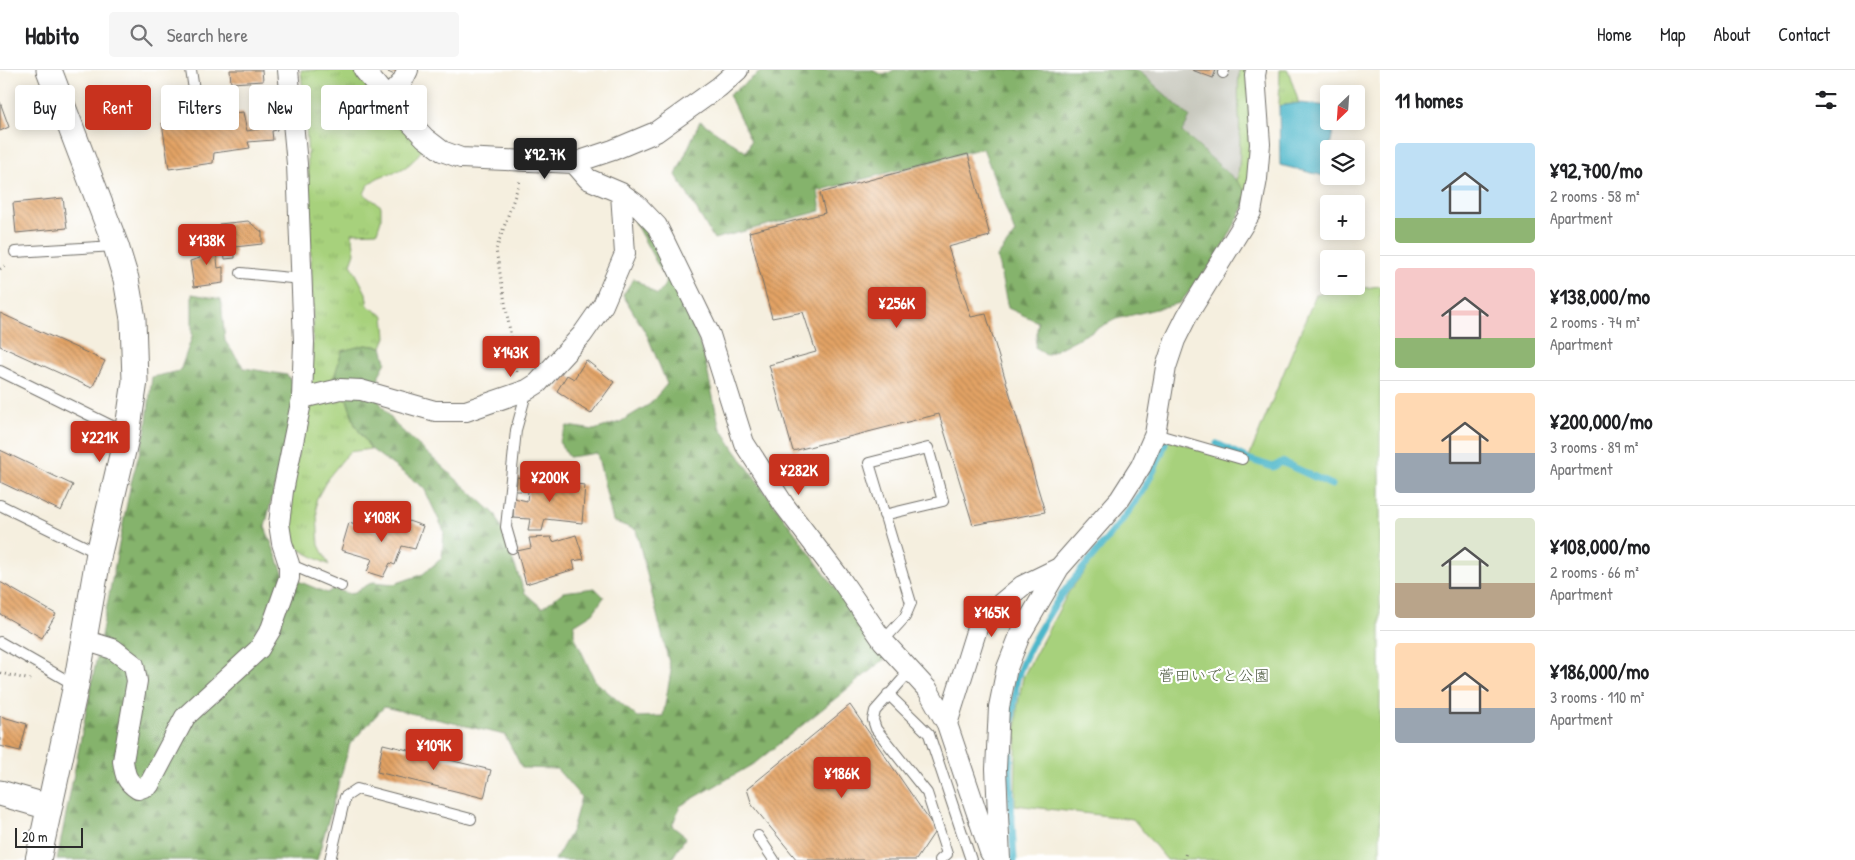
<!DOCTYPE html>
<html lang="en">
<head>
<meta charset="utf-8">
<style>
	:root { --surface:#fff; --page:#f6f6f6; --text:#202124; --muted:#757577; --line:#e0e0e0; --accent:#c8321e }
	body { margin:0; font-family:"Patrick Hand","Klee One",sans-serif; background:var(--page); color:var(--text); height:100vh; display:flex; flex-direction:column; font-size:19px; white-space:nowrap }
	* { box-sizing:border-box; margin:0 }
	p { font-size:16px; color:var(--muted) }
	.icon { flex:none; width:28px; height:28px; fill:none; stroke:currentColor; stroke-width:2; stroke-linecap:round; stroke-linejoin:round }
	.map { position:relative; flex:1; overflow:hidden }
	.drawer { display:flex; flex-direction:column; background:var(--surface); width:475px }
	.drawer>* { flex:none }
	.banner { position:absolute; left:15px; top:15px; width:475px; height:45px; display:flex; gap:10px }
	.needle { width:32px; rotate:205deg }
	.fabs { position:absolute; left:1320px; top:15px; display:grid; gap:10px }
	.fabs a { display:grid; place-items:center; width:45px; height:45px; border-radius:5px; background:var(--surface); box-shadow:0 2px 12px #0003; font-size:25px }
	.scale { position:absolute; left:15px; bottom:12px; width:68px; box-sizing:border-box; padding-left:5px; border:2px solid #2b2b2b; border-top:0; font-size:14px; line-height:18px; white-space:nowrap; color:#2b2b2b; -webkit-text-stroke:4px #fff; paint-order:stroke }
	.price { position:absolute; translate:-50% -42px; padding:0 11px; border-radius:5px; background:var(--accent); color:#fff; font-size:16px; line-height:32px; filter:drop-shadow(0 1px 2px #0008) }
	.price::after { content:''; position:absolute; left:50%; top:30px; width:15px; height:11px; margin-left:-8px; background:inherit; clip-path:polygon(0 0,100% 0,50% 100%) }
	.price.active { background:#222; color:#fff }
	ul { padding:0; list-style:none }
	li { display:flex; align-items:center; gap:15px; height:125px; padding:0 15px }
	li+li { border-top:1px solid var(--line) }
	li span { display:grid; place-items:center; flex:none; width:140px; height:100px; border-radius:5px; color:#555 }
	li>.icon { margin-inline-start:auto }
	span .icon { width:60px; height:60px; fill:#fffc; stroke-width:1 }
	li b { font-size:21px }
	h2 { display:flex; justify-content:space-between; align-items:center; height:60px; padding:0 15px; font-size:21px }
	.tag { padding:0 18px; border-radius:5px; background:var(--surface); box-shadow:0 2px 12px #0003; font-size:18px; line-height:45px }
	.tag.active { background:var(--accent); color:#fff }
	header { display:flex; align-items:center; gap:30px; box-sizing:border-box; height:70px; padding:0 25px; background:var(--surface); border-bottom:1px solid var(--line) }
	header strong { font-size:24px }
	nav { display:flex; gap:28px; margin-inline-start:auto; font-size:18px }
	.search { width:350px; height:45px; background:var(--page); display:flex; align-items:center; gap:12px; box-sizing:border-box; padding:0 18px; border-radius:5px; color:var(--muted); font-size:19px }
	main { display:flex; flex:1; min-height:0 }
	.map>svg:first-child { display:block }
</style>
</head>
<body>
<header>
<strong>Habito</strong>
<div class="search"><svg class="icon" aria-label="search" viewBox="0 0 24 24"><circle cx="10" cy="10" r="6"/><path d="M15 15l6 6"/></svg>Search here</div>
<nav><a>Home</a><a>Map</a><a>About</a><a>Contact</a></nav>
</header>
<main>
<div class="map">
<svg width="1380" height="790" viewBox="0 0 1380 790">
	<defs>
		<pattern id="grass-tufts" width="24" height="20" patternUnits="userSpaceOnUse" patternTransform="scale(1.25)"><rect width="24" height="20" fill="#a7d17c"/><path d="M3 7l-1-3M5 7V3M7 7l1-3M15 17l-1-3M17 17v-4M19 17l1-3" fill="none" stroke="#90b46b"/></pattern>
		<pattern id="forest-firs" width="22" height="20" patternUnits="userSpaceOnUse" patternTransform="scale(1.25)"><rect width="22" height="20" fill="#85b36c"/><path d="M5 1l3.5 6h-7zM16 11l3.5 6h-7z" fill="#6d9259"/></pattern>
		<pattern id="building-back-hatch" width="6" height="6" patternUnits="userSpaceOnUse" patternTransform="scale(1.25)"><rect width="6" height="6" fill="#e3a365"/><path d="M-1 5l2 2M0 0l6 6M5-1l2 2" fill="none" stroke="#b88553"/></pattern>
	</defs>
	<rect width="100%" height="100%" fill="#fff"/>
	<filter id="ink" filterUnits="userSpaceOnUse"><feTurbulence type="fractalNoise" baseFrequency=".02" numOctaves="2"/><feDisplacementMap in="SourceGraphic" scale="10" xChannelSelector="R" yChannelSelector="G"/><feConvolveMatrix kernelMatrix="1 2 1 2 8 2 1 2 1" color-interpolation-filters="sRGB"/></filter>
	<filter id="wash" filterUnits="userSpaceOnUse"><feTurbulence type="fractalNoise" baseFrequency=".0096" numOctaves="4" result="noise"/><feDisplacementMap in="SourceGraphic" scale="20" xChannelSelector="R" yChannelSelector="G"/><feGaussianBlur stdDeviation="1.12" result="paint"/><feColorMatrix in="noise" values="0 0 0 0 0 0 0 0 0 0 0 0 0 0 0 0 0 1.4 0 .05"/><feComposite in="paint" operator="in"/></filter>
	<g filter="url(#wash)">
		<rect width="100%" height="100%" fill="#f5efdf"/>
		<path fill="#c4c5b9" d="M 1138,0 L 1239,0 L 1238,17 L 1241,89 L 1237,111 L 1182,61 L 1190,47 Z"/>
		<path fill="url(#grass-tufts)" stroke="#697e54" d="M 301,0 L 360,0 L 426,75 C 420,82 414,91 407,96 C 391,107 372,102 364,124 L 381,136 L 381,150 L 377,162 L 352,163 L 355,183 L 351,194 L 366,223 L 368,236 L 384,246 L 386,267 L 382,277 L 365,275 L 346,326 L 355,355 L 371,379 L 349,382 L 328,408 L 316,430 L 319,475 L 329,495 L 291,475 L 286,444 L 311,319 L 313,252 L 307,72 Z
			M 1239,0 L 1248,0 L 1251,56 L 1250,126 L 1237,111 C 1244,73 1236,38 1239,0 Z
			M 1280,0 L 1288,0 L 1299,33 L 1279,36 Z"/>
		<path fill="url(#forest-firs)" stroke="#586f4c" d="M 763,0 L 871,0 L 884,5 L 894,0 L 1138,0 L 1190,47 L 1182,62 L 1237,111 L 1250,126 L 1218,186 L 1180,233 L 1116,249 L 1046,285 L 1035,277 L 1038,252 L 1008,238 L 997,187 L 1015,163 L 983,78 L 818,121 L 821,141 L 714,169 L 676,105 L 700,51 L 746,82 L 751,71 L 729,25 Z
			M 637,142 L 662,178 L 682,219 L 705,290 L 719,355 L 734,379 L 886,588 L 755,693 L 680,736 L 672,756 L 686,767 L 671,790 L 555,790 L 572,760 L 581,727 L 557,699 L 522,698 L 505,665 L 384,637 L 350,674 L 317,790 L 57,790 L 131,413 L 146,359 L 152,307 L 180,301 L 192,267 L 192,224 L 221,229 L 225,271 L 244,298 L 287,305 L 298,321 L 265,457 L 284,505 L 327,523 L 333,519 L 351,524 L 373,512 L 394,514 L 423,504 L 442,488 L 444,461 L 424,418 L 371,379 L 355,355 L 346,326 L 333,311 L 342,281 L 365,275 L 382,277 L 386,292 L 379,305 L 378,330 L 396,355 L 496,445 L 525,523 L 542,538 L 563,522 L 595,518 L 604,527 L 593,543 L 574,555 L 574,565 L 595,611 L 637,647 L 663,646 L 671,601 L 636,460 L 613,451 L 597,383 L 569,387 L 559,372 L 567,356 L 594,360 L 620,352 L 650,334 L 667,314 L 648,267 L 623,225 L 634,208 L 657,225 L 667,212 L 635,153 Z"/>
		<path fill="#a7d17c" stroke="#697e54" d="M 1380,216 L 1380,790 L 1167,790 L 1133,749 L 1015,735 L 1017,639 L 1023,607 L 1068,523 L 1147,420 L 1169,370 L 1247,392 L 1316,224 Z"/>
		<path fill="#4db7ca" stroke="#3c717a" d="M 1299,33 L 1329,36 L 1329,51 L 1335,51 L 1324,106 L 1280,95 L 1279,36 Z"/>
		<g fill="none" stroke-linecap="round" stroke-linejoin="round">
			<path stroke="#4db7ca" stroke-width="7" d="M 1217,374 L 1248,389 L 1273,397 L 1282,392 L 1332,415
				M 1014,790 C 1011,737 1007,684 1014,631 C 1016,624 1015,616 1017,609 C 1023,585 1051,539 1066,519 C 1103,472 1151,425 1167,366"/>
		</g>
		<g id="blocks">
			<path fill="url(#building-back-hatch)" d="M 230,0 L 262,0 L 263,11 L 231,13 Z
				M 389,0 L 404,0 L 401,8 L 388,2 Z
				M 1192,0 L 1216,0 L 1213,8 Z
				M 0,32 L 9,57 L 0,61 Z
				M 276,38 L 277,60 L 272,61 L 273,70 L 248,72 L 250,78 L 214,83 L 213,93 L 169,99 L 162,53 L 243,42 L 247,61 L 259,59 L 257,39 Z
				M 968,84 L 990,166 L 948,177 L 971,247 L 986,244 L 1045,442 L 973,455 L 939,344 L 793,381 L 769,295 L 816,282 L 803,242 L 772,248 L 749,162 L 825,143 L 820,123 Z
				M 63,128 L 67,158 L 16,163 L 13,133 Z
				M 248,151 L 262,162 L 262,174 L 235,177 L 235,188 L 225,189 L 219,154 Z
				M 215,171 L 218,198 L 223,197 L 223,213 L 194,217 L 190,191 L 200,188 L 198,172 Z
				M 0,243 L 105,291 L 92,318 L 0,276 Z
				M 586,290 L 614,312 L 591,344 L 557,321 L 567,305 L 574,309 Z
				M 0,380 L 73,415 L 61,441 L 0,412 Z
				M 517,407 L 527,409 L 527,417 L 537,419 L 539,410 L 585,415 L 582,453 L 545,449 L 542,461 L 528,461 L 530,449 L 513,448 L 514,428 L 527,431 L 528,421 L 516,421 Z
				M 391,445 L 423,456 L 415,479 L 402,476 L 395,495 L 390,493 L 383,507 L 367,502 L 372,489 L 341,480 L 349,453 L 386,464 Z
				M 576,465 L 584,489 L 573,491 L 575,499 L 526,514 L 517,481 L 531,478 L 529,468 L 551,467 L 553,472 Z
				M 0,512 L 56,544 L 42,568 L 0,544 Z
				M 850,635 L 936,760 L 916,790 L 797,790 L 752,735 L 747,719 Z
				M 0,646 L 27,654 L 20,681 L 0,676 Z
				M 383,674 L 491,700 L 484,728 L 377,702 Z"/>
		</g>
	</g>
	<g filter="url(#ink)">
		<use href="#blocks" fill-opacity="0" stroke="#72706a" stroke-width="1"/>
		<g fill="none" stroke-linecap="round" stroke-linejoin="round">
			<g stroke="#72706a" stroke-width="12">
				<path id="service" d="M 191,0 L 196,33
					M 1223,3 L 1224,0
					M 15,182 L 115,176
					M 241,203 L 301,209
					M 0,301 L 126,363
					M 1155,364 L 1242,389
					M 0,435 L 98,483
					M 512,478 L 506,457 L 516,360 L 527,320
					M 289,494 L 341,516
					M 883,571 L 905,547 L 911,533 L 869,393 L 928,378 L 943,431 L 884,445
					M 0,572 L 75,615
					M 910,601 L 875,641 L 873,650 L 876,659 L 927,723 L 947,784 L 940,790
					M 888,624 L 929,664 L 971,790
					M 758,766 L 774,790
					M 330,790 L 345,727 L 357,719 L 471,749"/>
			</g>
			<g stroke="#72706a" stroke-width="22">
				<path id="minor" d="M 364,0 L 387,28 L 425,68 L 442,81 L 461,88 L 574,93 L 613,80 L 656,62 L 719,17 L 738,0
					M 387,28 L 402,12 L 408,0
					M 574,93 L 588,109 L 621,123 L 636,134 L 657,156 L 710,265 L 744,373 L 784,435 L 839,507 L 883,571 L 928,620 L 947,654 L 990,782 L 995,790
					M 302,328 L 340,319 L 361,320 L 435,341 L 466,341 L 527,320 L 538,313 L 558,291 L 582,265 L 603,235 L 625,184 L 621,123
					M 84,570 L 113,579 L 134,595 L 137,611 L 123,691 C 125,705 126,711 138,719 L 149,715 L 185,647 L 259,579 L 271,559 L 289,508 L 289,494 L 282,473 L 279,454 L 283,421 L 302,328 L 304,272 L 297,94 L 288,0
					M 947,654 L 979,552 L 1022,516 L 1059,498
					M 1000,790 L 996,699 L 999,637 L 1007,598 L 1020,565 L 1059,498 L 1120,429 L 1141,396 L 1155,364 L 1166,297 L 1175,270 L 1187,246 L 1251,142 L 1257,109 L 1260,74 L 1255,5 L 1256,0"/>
			</g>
			<g stroke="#72706a" stroke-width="27">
				<path id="tertiary" d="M 0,723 L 49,737
					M 38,790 L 76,615 L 99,483 L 127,364 L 135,311 L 133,249 L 126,209 L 116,176 L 49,0"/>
			</g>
			<path stroke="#72706a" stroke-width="3" stroke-dasharray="1 4" stroke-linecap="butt" d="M 0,199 L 6,195
				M 517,302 L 496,180 L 520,111
				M 0,603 L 31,610
				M 1184,790 L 1186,782"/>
			<use href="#service" stroke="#fff" stroke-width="10"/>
			<use href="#minor" stroke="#fff" stroke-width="20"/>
			<use href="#tertiary" stroke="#fff" stroke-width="25"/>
		</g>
	</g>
	<g text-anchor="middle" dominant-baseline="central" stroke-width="4.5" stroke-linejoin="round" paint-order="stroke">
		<g font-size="16" fill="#505d43" stroke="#fff">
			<text x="1214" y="605">菅田いでと公園</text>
		</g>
	</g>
</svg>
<div class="fabs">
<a><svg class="needle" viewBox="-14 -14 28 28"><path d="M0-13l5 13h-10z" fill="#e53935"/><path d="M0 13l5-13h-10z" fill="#757577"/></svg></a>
<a><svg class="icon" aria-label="layers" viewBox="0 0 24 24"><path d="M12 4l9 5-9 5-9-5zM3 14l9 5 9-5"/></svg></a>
<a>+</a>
<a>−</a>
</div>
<div class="scale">20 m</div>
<b class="price active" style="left:545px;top:110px">¥92.7K</b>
<b class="price" style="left:207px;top:196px">¥138K</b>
<b class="price" style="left:897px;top:259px">¥256K</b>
<b class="price" style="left:511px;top:308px">¥143K</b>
<b class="price" style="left:100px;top:393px">¥221K</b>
<b class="price" style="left:799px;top:426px">¥282K</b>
<b class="price" style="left:550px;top:433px">¥200K</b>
<b class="price" style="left:382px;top:473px">¥108K</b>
<b class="price" style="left:992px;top:568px">¥165K</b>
<b class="price" style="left:434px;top:701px">¥109K</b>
<b class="price" style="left:842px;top:729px">¥186K</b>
<div class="banner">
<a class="tag">Buy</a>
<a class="tag active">Rent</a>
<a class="tag">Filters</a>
<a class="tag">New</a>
<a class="tag">Apartment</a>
</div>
</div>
<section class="drawer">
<h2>11 homes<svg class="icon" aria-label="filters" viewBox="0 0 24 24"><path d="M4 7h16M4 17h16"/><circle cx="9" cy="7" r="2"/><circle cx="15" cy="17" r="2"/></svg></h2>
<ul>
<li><span style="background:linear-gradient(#bfe0f5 75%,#8fb573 0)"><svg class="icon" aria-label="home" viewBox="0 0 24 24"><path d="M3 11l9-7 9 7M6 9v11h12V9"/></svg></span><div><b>¥92,700/mo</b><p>2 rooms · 58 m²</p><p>Apartment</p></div></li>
<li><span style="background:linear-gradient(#f6c9c9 70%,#8fb573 0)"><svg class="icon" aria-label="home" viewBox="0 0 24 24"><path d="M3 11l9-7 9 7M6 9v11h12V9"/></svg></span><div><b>¥138,000/mo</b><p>2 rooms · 74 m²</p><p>Apartment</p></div></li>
<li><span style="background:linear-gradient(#ffd9b3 60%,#9aa5b1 0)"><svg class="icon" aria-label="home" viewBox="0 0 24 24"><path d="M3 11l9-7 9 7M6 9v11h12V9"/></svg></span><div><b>¥200,000/mo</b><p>3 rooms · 89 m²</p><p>Apartment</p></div></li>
<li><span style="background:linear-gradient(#dfe7d0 65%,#b9a48a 0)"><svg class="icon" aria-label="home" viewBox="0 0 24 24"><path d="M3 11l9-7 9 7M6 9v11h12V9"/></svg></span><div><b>¥108,000/mo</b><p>2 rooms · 66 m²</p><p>Apartment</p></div></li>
<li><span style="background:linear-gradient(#ffd9b3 65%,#9aa5b1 0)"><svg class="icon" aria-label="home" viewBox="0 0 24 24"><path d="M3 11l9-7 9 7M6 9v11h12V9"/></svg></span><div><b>¥186,000/mo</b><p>3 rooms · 110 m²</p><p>Apartment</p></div></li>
</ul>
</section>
</main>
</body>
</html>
